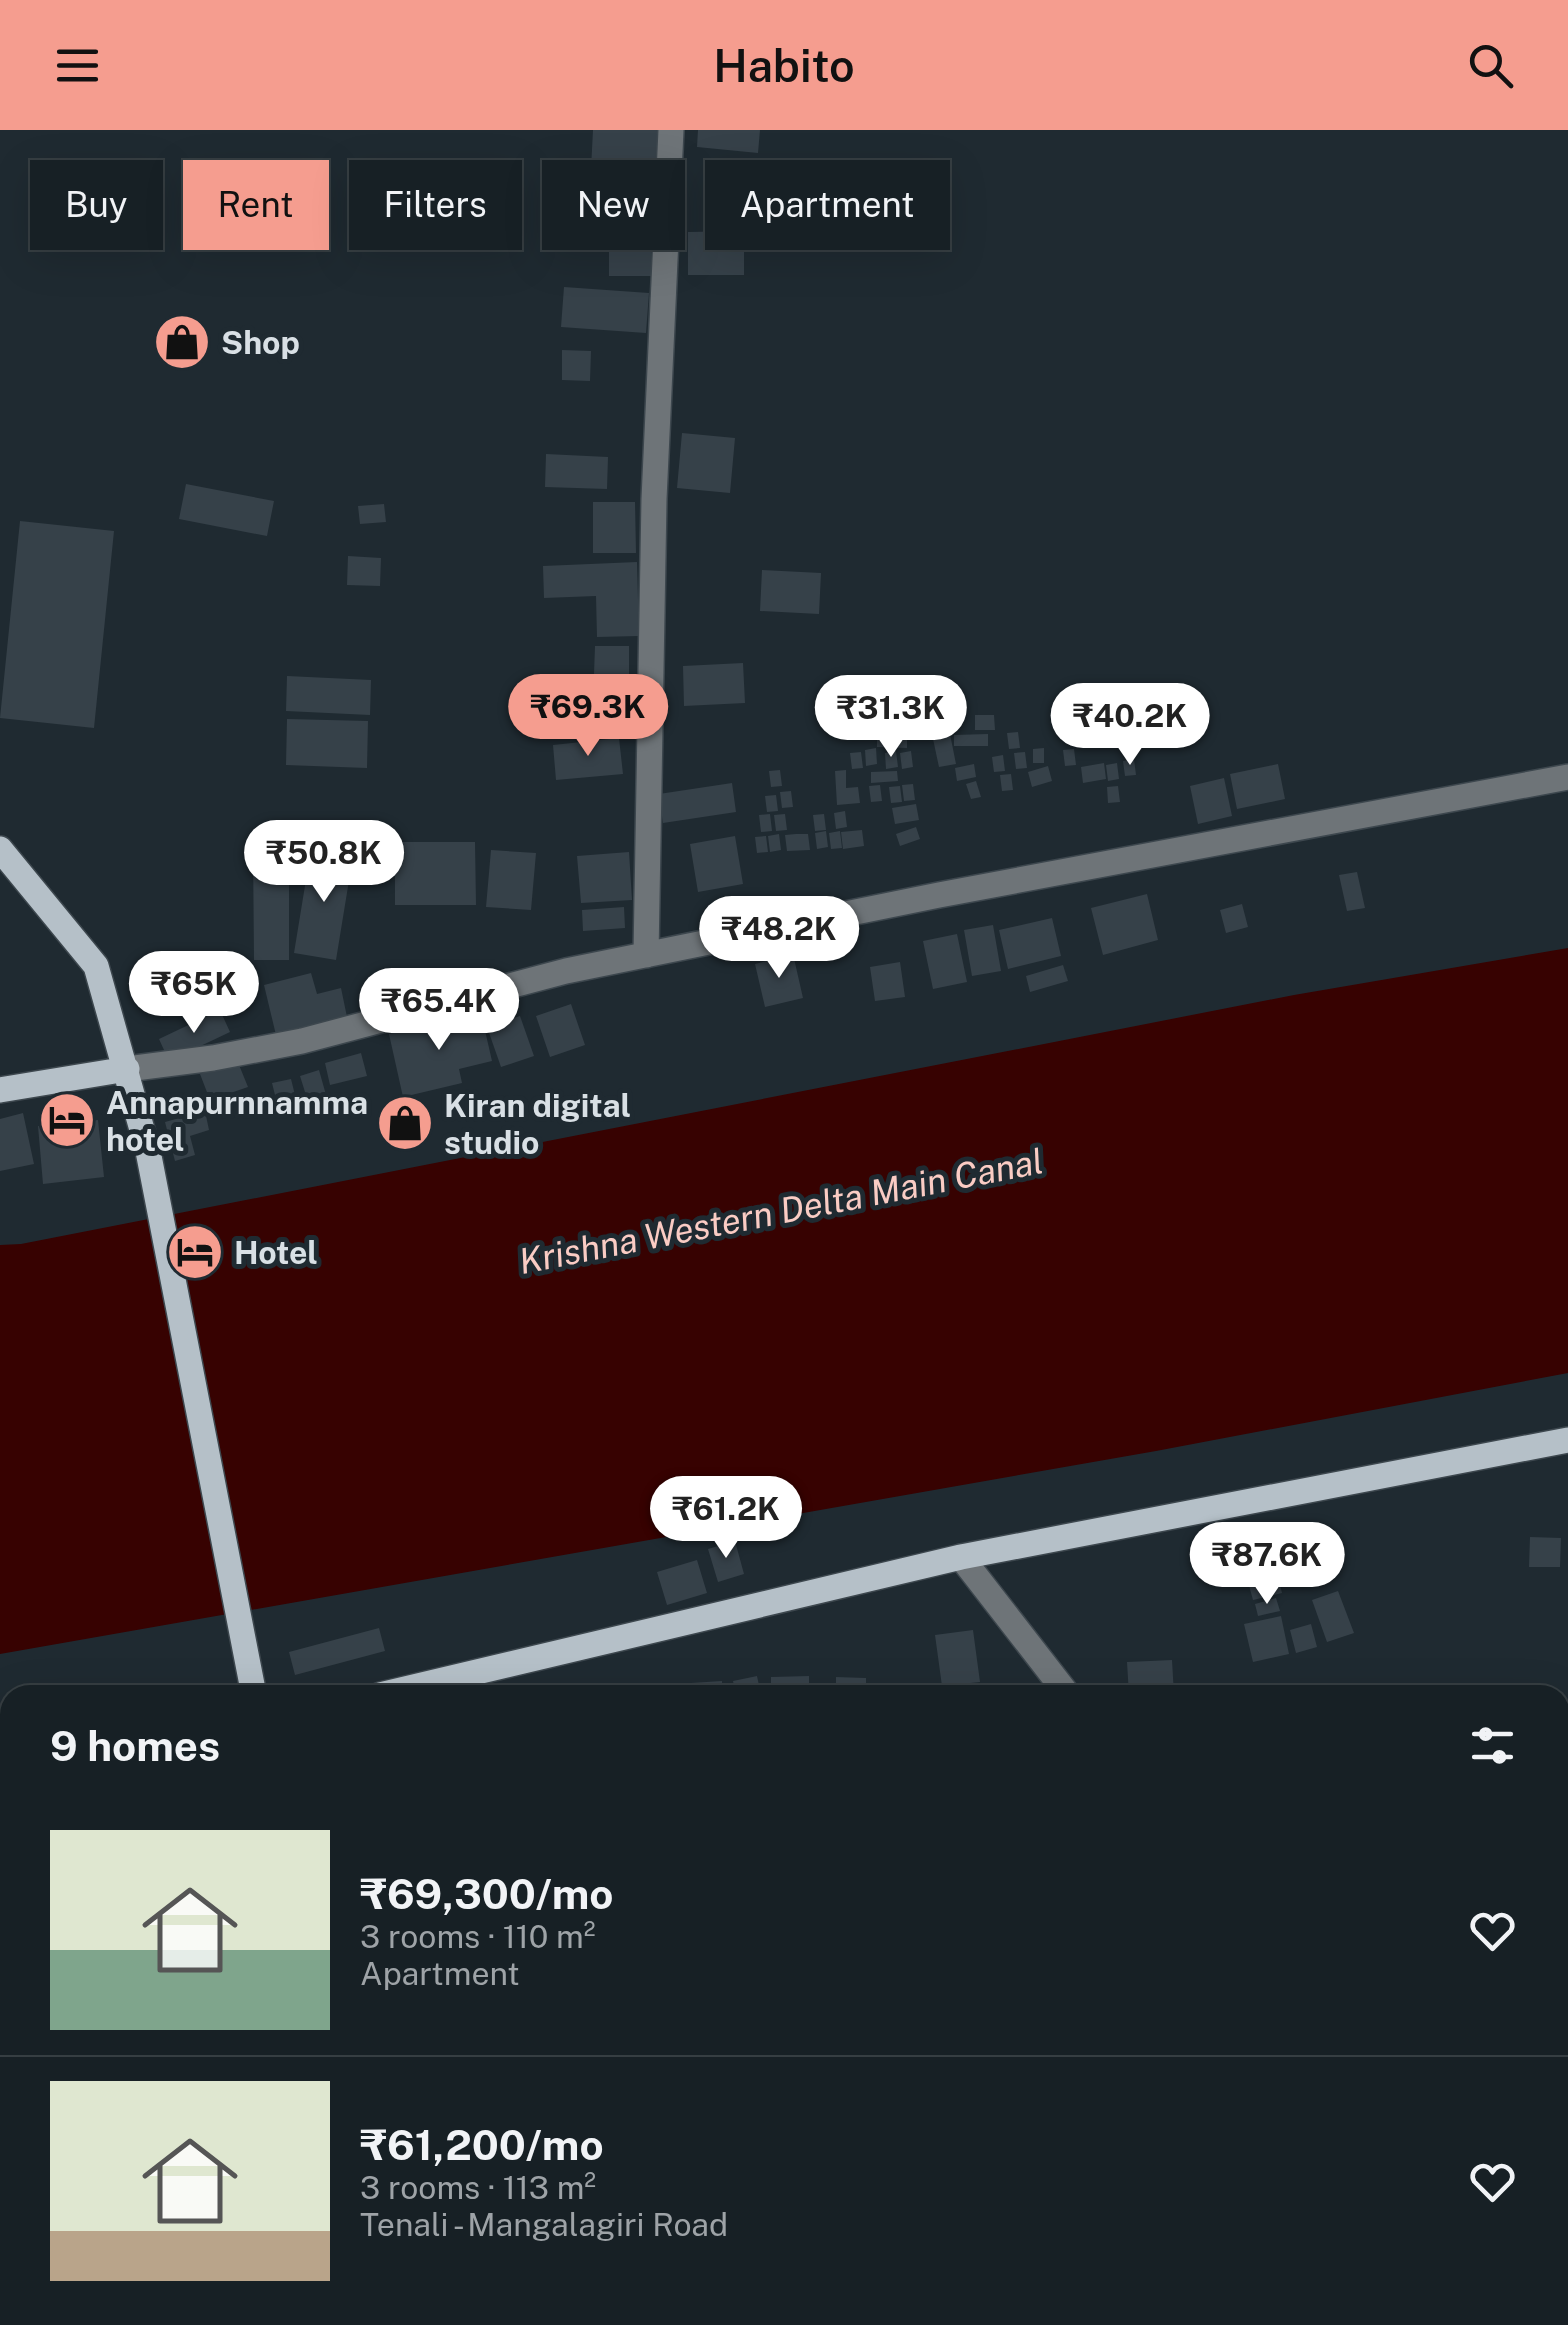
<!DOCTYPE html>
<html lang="en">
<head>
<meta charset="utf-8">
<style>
	:root { --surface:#172025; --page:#20282d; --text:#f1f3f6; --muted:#9ea3a7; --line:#363e42; --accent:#f59d8f }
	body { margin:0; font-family:"Public Sans",sans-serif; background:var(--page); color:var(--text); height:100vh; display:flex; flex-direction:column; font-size:38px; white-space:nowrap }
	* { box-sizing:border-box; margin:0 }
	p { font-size:32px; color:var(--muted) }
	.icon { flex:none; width:55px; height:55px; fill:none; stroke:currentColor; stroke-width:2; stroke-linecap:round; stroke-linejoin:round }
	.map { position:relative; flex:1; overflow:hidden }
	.sheet { position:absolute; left:0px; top:1555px; width:1570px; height:640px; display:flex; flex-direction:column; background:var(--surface); border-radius:30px 30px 0 0; box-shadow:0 10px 40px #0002,0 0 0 2px var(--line) }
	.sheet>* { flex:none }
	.hud { position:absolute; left:30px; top:30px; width:1000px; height:90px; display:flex; gap:20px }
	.price { position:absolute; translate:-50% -85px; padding:0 22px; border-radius:35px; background:#fff; color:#222; font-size:32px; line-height:65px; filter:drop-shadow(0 2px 5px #0008) }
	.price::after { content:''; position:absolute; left:50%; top:60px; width:30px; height:22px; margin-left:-15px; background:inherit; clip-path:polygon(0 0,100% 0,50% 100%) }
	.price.on { background:var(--accent); color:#111 }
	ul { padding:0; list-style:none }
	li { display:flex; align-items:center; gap:30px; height:250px; padding:0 50px }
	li+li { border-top:2px solid var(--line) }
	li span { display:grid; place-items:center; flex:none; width:280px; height:200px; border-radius:0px; color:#555 }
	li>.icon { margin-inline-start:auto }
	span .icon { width:120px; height:120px; fill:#fffc; stroke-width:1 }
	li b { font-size:42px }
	h2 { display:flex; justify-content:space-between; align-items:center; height:120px; padding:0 50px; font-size:42px }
	.pill { padding:0 35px; border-radius:0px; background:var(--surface); box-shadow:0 10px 40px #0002,0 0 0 2px var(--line); font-size:35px; line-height:90px }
	.pill.on { background:var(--accent); color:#111 }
	header { display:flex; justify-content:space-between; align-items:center; height:130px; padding:0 50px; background:var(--accent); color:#111; font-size:45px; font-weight:600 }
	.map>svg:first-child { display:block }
</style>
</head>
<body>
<header><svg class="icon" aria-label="menu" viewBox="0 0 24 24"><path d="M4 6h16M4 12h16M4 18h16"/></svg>Habito<svg class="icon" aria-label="search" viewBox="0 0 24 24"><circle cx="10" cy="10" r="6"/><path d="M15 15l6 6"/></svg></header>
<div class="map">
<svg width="1568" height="2195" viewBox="0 0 1568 2195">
	<rect width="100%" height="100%" fill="#1f2a31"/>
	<path fill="#370201" d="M 1568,818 L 1568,1243 L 1156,1321 L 0,1524 L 0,1115 L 21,1114 L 1294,865 Z"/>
	<path fill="#364149" d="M 593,0 L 660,0 L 657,42 L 591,39 Z
		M 698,0 L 760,0 L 758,23 L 697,17 Z
		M 655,65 L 656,96 L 615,97 L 615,66 Z
		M 744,101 L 744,145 L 688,145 L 688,102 Z
		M 609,107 L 651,107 L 652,146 L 609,146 Z
		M 564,157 L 649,163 L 646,203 L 561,197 Z
		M 562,220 L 591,221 L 590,251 L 562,250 Z
		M 682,303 L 735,308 L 730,363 L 677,358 Z
		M 546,324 L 608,327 L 607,359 L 545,357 Z
		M 186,354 L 274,371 L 267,406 L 179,389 Z
		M 593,372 L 635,372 L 636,423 L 593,423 Z
		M 384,374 L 386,392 L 360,394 L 358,376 Z
		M 20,391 L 114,401 L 94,598 L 0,588 Z
		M 348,426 L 381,428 L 380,456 L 347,455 Z
		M 637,432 L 639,506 L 597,507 L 596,466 L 544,468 L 543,436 Z
		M 762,440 L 821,443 L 819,484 L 760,481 Z
		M 595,516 L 629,516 L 629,544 L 594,544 Z
		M 743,533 L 745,573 L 684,576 L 683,536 Z
		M 287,546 L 371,550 L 370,585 L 286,581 Z
		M 975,585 L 994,585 L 995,600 L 975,600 Z
		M 287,589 L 368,591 L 367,638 L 286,635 Z
		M 1079,595 L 1081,611 L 1070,613 L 1068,597 Z
		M 1018,602 L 1020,618 L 1009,619 L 1007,603 Z
		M 877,603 L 907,604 L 907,618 L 877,617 Z
		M 950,604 L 956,634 L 939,637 L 933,609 Z
		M 988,604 L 988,616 L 954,616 L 954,605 Z
		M 619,608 L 623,644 L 556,650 L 553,615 Z
		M 876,618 L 877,634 L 866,636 L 865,620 Z
		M 1044,618 L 1044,633 L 1033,633 L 1033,619 Z
		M 1074,619 L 1076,635 L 1065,636 L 1063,620 Z
		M 896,621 L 898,637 L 886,639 L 885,623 Z
		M 911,621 L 913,637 L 902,639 L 900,623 Z
		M 861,622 L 863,638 L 852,639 L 850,623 Z
		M 1025,622 L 1027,638 L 1016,639 L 1014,623 Z
		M 1003,625 L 1005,641 L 994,642 L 992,627 Z
		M 1134,629 L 1136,645 L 1125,646 L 1123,631 Z
		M 1104,633 L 1106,649 L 1083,653 L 1081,637 Z
		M 1117,633 L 1119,649 L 1108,651 L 1106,635 Z
		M 974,634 L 976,647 L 957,651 L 955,638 Z
		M 1278,634 L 1285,669 L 1237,679 L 1230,644 Z
		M 1048,636 L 1052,651 L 1032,657 L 1028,642 Z
		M 780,640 L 782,656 L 771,657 L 769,641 Z
		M 846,640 L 846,658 L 858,657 L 860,673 L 837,675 L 835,641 Z
		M 897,641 L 898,651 L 871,653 L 871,642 Z
		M 1011,644 L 1013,660 L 1002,661 L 1000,645 Z
		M 1224,648 L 1232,686 L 1198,694 L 1190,656 Z
		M 976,651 L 981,667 L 971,669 L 966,654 Z
		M 732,653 L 736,682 L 663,693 L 659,664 Z
		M 913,654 L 915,670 L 904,671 L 902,655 Z
		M 880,655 L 882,671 L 871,672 L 869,656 Z
		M 900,656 L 902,672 L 891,673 L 889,657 Z
		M 1118,656 L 1120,672 L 1108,673 L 1107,657 Z
		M 791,661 L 793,677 L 782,678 L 780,662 Z
		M 776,665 L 778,681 L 767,682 L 765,666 Z
		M 916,674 L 919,690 L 895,694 L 892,678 Z
		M 845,681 L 847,697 L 836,699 L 834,683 Z
		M 770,684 L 772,701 L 761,702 L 759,685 Z
		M 785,684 L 787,700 L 776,701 L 774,685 Z
		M 824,684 L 826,700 L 815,701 L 813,685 Z
		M 916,697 L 920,709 L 900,716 L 896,704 Z
		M 862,700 L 864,716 L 843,719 L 841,702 Z
		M 826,701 L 828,717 L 817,719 L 815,703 Z
		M 840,701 L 842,718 L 831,719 L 829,703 Z
		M 779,704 L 781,720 L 770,722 L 768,706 Z
		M 796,704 L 808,704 L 810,720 L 787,721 L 785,705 Z
		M 735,706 L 743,754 L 698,762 L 690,714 Z
		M 766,706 L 768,722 L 757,723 L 755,707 Z
		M 395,712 L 475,712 L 476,775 L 395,775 Z
		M 253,718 L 289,718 L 289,830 L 254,830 Z
		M 311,719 L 353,726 L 336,830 L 294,823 Z
		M 491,720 L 536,723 L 531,780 L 486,777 Z
		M 629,722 L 632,770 L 581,773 L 577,726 Z
		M 1357,742 L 1365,778 L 1347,781 L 1339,745 Z
		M 1147,764 L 1158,810 L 1103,825 L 1091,778 Z
		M 1242,774 L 1248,797 L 1226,803 L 1220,780 Z
		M 624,777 L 625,798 L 583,801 L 582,780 Z
		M 1052,788 L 1061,826 L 1008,839 L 999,800 Z
		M 993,795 L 1001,841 L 972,846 L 964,800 Z
		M 957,804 L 967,852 L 933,859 L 923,811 Z
		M 793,824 L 803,868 L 765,877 L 755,834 Z
		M 900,832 L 905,867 L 875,871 L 870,837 Z
		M 1063,835 L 1068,851 L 1030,862 L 1026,846 Z
		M 311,843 L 317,864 L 341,858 L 347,887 L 276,905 L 264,855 Z
		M 571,874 L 585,915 L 550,927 L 536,886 Z
		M 220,880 L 230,902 L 169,931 L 159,909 Z
		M 481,883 L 492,931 L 459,939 L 462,953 L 403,967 L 389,904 Z
		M 520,886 L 534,926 L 501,937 L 487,897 Z
		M 361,923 L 367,946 L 330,955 L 325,933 Z
		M 237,930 L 248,957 L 210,970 L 200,944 Z
		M 319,940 L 328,972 L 310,978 L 300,946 Z
		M 291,949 L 298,977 L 279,981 L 272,953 Z
		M 205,981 L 209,1000 L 190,1006 L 195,1025 L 175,1031 L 165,992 Z
		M 23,983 L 34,1034 L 0,1041 L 0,989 Z
		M 98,990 L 104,1047 L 43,1054 L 38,996 Z
		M 1530,1407 L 1561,1408 L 1560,1437 L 1529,1437 Z
		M 735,1411 L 744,1444 L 718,1452 L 708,1419 Z
		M 697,1430 L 707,1463 L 667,1475 L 657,1442 Z
		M 1274,1430 L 1282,1463 L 1253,1470 L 1244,1437 Z
		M 1338,1461 L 1354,1503 L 1327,1512 L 1312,1470 Z
		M 1276,1468 L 1280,1481 L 1258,1486 L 1255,1474 Z
		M 1281,1486 L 1289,1524 L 1253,1532 L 1244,1494 Z
		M 1311,1494 L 1317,1517 L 1296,1523 L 1290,1500 Z
		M 379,1498 L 385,1521 L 295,1545 L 289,1522 Z
		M 973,1500 L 980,1552 L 942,1556 L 935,1505 Z
		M 1172,1530 L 1174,1565 L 1129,1565 L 1127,1532 Z
		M 757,1546 L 761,1565 L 736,1565 L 733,1551 Z
		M 809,1546 L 809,1565 L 771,1565 L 771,1547 Z
		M 836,1547 L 866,1548 L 866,1563 L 836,1562 Z
		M 722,1551 L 722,1565 L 691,1565 L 691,1553 Z"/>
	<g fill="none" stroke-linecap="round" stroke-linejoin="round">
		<g stroke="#3d474e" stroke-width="28">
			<path id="minor" d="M 646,825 L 654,369 L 671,0
				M 127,939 L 213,928 L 302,911 L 566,841 L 939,765 L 1568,647
				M 961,1427 L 1068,1565
				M 1560,1845 L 1568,1849"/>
		</g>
		<g stroke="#3d474e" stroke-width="28">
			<path id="major" d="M 0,719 L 96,836 L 148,1021 L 254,1565
				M 0,960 L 127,939
				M 380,1565 L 961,1427 L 1568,1310
				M 0,1646 L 10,1644"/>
		</g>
		<use href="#minor" stroke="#6e7478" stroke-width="25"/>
		<use href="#major" stroke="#b5c0c8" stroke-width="25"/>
	</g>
	<defs>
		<g id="shop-disc" transform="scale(2.875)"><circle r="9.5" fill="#f59d8f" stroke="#1f2a31"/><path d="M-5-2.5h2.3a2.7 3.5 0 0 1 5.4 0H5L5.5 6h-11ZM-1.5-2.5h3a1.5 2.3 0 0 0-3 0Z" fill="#111"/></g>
		<g id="hotel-disc" transform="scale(2.875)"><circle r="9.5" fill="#f59d8f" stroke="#1f2a31"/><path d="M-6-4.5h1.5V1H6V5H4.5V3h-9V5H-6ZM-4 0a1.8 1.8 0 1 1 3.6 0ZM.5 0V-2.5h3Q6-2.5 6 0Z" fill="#111"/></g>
	</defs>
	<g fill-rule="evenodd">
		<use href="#shop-disc" x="182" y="212"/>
		<use href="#hotel-disc" x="67" y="990"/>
		<use href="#shop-disc" x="405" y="993"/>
		<use href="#hotel-disc" x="195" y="1122"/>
	</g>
	<g text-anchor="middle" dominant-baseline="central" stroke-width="10" stroke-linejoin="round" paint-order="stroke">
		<g font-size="32" font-weight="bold" fill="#d9e0e5" stroke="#1f2a31" text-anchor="start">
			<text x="221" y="212">Shop</text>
			<text x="106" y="972">Annapurnnamma<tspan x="106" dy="37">hotel</tspan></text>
			<text x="444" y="975">Kiran digital<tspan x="444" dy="37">studio</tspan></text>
			<text x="234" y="1122">Hotel</text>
		</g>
		<g font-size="35" font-style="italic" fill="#faccc4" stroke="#1f2a31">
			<text transform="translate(781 1081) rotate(-11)">Krishna Western Delta Main Canal</text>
		</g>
	</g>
</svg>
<b class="price on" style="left:588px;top:629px">₹69.3K</b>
<b class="price" style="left:891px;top:630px">₹31.3K</b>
<b class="price" style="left:1130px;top:638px">₹40.2K</b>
<b class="price" style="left:324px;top:775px">₹50.8K</b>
<b class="price" style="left:779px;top:851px">₹48.2K</b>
<b class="price" style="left:194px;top:906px">₹65K</b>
<b class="price" style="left:439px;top:923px">₹65.4K</b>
<b class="price" style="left:726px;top:1431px">₹61.2K</b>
<b class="price" style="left:1267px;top:1477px">₹87.6K</b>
<div class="hud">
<a class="pill">Buy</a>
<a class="pill on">Rent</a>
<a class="pill">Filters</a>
<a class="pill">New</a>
<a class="pill">Apartment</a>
</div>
<section class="sheet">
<h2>9 homes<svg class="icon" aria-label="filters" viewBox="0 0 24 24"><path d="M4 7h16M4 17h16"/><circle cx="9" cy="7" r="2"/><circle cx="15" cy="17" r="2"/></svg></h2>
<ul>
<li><span style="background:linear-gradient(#dfe7d0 60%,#7fa58c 0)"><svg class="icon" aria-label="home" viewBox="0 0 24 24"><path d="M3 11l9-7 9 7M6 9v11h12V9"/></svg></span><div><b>₹69,300/mo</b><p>3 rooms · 110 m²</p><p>Apartment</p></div><svg class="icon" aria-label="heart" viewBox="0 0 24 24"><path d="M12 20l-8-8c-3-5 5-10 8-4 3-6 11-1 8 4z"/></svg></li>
<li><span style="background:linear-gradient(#dfe7d0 75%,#b9a48a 0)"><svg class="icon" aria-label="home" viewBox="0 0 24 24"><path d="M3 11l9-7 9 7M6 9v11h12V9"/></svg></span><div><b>₹61,200/mo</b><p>3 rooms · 113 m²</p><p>Tenali - Mangalagiri Road</p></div><svg class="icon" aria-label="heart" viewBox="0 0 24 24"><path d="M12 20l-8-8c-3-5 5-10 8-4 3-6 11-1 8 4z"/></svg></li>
</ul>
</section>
</div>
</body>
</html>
